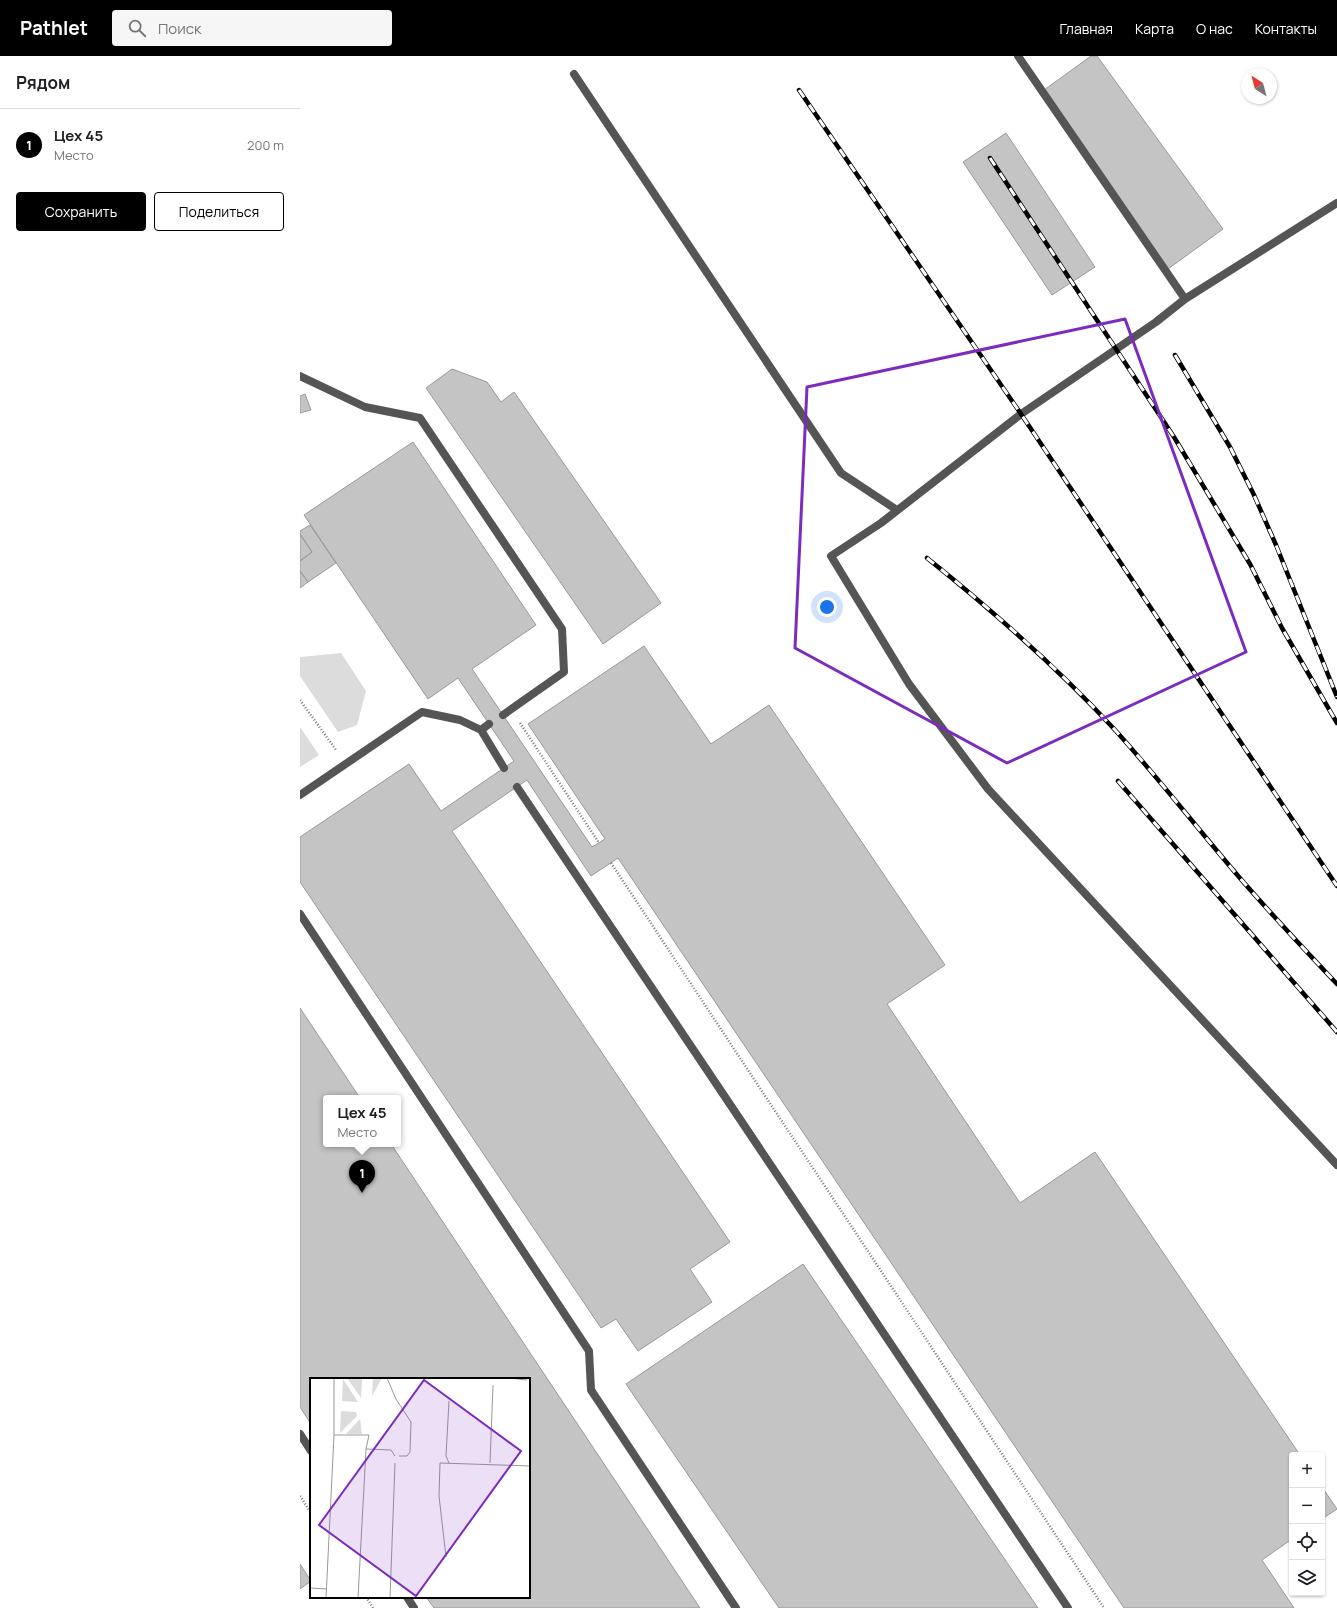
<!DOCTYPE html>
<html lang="ru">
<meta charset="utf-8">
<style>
body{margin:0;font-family:Manrope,sans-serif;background:#f6f6f6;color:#202124}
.controls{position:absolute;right:12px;bottom:12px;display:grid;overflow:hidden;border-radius:4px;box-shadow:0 1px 3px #0004}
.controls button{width:36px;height:36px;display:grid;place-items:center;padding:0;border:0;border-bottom:1px solid #e0e0e0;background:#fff;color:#202124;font:20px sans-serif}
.compass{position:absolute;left:941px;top:12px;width:36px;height:36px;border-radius:50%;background:#fff;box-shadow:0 1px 3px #0004;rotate:324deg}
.you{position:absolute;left:527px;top:551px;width:14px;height:14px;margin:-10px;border:3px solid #fff;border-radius:50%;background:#1a73e8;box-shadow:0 0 0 6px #1a73e833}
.badge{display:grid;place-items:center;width:26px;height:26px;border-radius:50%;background:#000;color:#fff;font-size:13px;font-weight:700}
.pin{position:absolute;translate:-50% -33px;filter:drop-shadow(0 1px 2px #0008)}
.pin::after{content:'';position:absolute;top:21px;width:14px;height:12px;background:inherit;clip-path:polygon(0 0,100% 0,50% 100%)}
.popup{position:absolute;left:23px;top:1039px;width:78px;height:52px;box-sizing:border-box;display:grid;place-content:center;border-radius:4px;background:#fff;filter:drop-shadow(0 1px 3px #0005);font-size:13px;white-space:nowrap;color:#757577}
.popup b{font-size:15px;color:#202124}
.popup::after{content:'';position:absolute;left:50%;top:100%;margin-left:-8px;border:8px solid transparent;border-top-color:#fff}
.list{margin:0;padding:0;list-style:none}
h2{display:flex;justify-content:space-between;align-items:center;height:52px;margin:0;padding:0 16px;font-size:17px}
h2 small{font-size:13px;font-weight:400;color:#757577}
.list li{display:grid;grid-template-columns:26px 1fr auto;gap:12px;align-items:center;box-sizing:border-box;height:72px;padding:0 16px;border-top:1px solid #e0e0e0}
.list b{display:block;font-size:15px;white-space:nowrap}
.list p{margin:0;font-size:13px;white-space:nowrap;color:#757577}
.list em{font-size:13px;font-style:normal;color:#757577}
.actions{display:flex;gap:8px;padding:12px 16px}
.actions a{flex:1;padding:9px 0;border:1px solid #000;border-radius:4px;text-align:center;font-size:14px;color:#000}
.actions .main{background:#000;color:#fff}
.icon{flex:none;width:22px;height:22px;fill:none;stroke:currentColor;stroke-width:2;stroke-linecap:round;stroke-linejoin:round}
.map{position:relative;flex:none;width:1037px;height:1552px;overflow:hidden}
header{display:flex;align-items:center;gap:24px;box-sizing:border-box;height:56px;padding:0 20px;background:#000;color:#fff}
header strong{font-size:19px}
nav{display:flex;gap:22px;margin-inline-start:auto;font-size:14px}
.search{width:280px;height:36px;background:#f6f6f6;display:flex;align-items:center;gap:10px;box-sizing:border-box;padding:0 14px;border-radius:4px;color:#757577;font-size:15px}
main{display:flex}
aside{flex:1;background:#fff}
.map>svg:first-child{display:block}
.green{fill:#dcdcdc}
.building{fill:#c4c4c4;stroke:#999}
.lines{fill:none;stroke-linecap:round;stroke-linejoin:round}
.path{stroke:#777;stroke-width:2.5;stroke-dasharray:1 2;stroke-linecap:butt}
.service{stroke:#555;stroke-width:8}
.rail-casing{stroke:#000;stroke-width:4.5}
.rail{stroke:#fff;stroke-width:3;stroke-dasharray:9;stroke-linecap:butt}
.marked{fill:none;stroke:#7b2cbf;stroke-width:3;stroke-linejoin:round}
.inset-road{fill:none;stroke:#999;stroke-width:1}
.view{fill:#7b2cbf;fill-opacity:0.15;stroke:#7b2cbf;stroke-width:2}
.inset-edge{fill:none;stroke:#000;stroke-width:2}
</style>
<header>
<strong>Pathlet</strong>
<div class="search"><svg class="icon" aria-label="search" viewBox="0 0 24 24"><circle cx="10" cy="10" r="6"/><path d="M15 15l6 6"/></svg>Поиск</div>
<nav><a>Главная</a><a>Карта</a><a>О нас</a><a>Контакты</a></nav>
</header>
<main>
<aside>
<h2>Рядом<small></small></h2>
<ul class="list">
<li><span class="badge">1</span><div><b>Цех 45</b><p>Место</p></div><em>200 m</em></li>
</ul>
<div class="actions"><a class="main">Сохранить</a><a>Поделиться</a></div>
</aside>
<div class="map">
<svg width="1037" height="1552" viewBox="0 0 1037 1552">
<rect width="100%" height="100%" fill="#fff"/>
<path class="green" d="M41,597L66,635L57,669L38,676L0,620V601Z
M0,671L19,699L0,711Z"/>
<path class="building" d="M791,0H797L923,173L868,213L740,37Z
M706,77L795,211L752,239L663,106Z
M152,313L187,326L201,346L214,336L361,547L303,588L126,332Z
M5,338L11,354L0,357V340Z
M113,386L236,569L172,613L292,791L305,783L228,668L344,590L411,688L469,649L645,909L587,948L720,1147L795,1096L1000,1399H992V1483L962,1504L994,1552H824L318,802L291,820L227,724L152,775L430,1186L390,1213L412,1246L338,1295L316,1263L301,1272L0,826V781L109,708L141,755L214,705L158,622L128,643L4,459Z
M10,469L36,507L8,526L0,515V505L12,496L0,478V475Z
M0,478L12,496L0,505Z
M0,515L8,526L0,532Z
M0,952L60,1042H26V1088H91L400,1552H134L126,1541H229V1323H11V1368L0,1351Z
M503,1208L738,1552H479L326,1328Z
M1022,1431L1037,1453L1022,1463Z
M0,1508L11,1525L0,1533Z"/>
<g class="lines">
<path class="path" d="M0,644L36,694
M220,667L299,787
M311,807L804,1552
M0,1440L11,1457
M66,1541L73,1552"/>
<path class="service" d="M718,0L885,243
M274,18L541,417L597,454
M1037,147L885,243L856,266L721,358L581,467L531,500L609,628L688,733L1037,1109
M0,320L65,351L120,362L262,573L264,616L203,659
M189,668L181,674L204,712
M217,731L768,1552
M0,739L122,656L160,664L181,674
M0,858L289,1295L291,1334L436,1552
M0,1378L11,1395
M107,1541L114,1552"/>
<g class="rail-casing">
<path id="rail" d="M499,34L721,358L1037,830
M690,102L874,381L950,508L982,572L1037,667
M875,299L930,391L954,439L976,489L1037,641
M627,502C693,555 758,612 816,675C859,723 898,773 939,821C971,858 1004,893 1037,928
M818,725L1037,976"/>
</g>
<use href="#rail" class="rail"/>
</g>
<path class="marked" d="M825,263L946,596L707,707L495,592L507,331Z"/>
<g transform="translate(10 1322)">
<rect width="220" height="220" fill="#fff"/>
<path d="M37,0H52L51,20ZM63,0H72L62,18ZM33,1L48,24L32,23ZM31,33L46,34L47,38L30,55ZM50,41L52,56H36Z" fill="#dcdcdc"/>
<path class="inset-road" d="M77,0L86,21L101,44L100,74L97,78H89M200,0L216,2L218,0M139,23L136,78L139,85M24,57H59L56,71L81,72L85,78M180,85L183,7M136,179L129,118L130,85L220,88M0,210L17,211M16,220L24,57V0M48,220L56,71M80,220L85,85"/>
<path class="view" d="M114,2L211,73L106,218L9,147Z"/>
<rect width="220" height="220" class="inset-edge"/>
</g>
</svg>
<div class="controls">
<button>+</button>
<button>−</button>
<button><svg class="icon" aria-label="locate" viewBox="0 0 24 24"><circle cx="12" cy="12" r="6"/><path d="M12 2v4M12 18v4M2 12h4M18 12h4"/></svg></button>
<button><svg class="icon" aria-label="layers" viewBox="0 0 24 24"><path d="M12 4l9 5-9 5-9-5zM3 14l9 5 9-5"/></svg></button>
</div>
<svg class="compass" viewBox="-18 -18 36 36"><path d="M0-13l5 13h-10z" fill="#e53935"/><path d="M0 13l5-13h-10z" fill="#757577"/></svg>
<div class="you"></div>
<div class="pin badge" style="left:62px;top:1137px">1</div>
<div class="popup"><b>Цех 45</b>Место</div>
</div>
</main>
